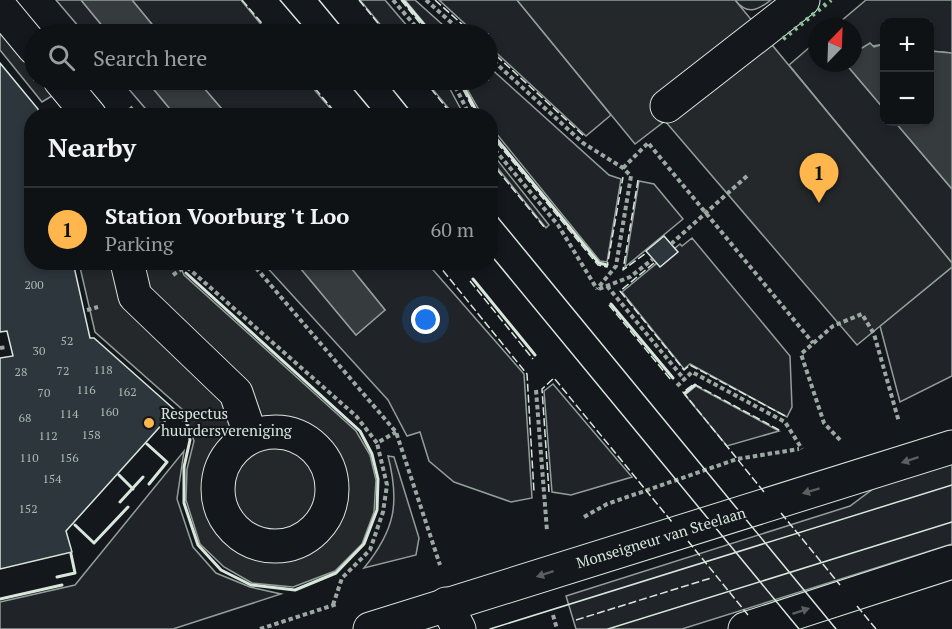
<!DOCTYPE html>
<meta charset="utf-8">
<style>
body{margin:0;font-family:"PT Serif",serif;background:#181b1e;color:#f1f3f6}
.controls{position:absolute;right:18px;top:18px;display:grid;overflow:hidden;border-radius:12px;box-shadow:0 3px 9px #0003}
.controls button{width:54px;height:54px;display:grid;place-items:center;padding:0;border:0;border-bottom:2px solid #2f3234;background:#0f1215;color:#f1f3f6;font:30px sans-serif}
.compass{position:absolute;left:808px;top:18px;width:54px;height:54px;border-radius:50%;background:#0f1215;box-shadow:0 3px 9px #0003;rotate:23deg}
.you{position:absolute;left:426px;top:320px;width:21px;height:21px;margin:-15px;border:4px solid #fff;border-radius:50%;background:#1a73e8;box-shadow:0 0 0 9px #1a73e833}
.badge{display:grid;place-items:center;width:39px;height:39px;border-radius:50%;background:#ffb74d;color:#111;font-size:20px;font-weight:700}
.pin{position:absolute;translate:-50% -50px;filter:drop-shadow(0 2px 3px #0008)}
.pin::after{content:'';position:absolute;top:32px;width:21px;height:18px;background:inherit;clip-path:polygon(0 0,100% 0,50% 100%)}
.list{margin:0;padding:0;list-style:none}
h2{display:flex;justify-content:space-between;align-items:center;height:78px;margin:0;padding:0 24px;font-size:26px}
h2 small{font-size:20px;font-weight:400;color:#9b9ea0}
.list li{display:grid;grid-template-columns:39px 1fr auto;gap:18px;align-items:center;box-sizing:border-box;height:84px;padding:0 24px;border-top:2px solid #2f3234}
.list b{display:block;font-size:22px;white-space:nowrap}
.list p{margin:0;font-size:20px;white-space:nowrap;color:#9b9ea0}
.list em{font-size:20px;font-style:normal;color:#9b9ea0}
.icon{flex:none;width:33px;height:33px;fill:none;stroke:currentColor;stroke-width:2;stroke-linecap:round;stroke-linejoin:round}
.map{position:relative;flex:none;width:952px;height:629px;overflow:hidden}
.search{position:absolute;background:#0f1215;box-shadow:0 3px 9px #0003;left:24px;top:24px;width:474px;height:66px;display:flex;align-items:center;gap:15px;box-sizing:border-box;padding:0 21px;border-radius:33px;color:#9b9ea0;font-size:22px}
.panel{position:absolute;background:#0f1215;box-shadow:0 3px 9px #0003;left:24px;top:108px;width:474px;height:162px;border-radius:24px}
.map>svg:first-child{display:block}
.green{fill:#202428;stroke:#939e99;stroke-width:1.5}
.parking{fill:#24282b;stroke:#939e99;stroke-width:1.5}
.water{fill:#363b3e;stroke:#939e99;stroke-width:1.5}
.building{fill:#2c363c;stroke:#d8e6dc;stroke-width:1.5}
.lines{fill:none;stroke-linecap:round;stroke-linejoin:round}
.minor-casing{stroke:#d8e6dc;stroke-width:35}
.major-casing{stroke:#d8e6dc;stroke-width:35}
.path{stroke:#9da8a2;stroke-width:4;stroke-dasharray:4.5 3;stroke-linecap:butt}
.minor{stroke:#14181c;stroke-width:33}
.major{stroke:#14181c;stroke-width:33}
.tram{stroke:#d8e6dc;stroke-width:1.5}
.hedge{stroke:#8ac095;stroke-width:4.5;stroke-dasharray:3 4.5;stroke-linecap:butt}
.fence{stroke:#d8e6dc;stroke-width:1.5;stroke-dasharray:8 3;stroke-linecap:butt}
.wall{stroke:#d8e6dc;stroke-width:3}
.oneway{fill:#59605f}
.poi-dot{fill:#ffb74d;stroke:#14181c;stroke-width:2}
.labels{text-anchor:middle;stroke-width:4.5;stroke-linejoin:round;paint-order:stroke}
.number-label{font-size:12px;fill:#adbab4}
.poi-label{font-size:15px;fill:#d8e6dc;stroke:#14181c;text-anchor:start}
.street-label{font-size:15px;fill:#d8e6dc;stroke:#14181c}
</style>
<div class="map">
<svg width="952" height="629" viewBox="0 0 952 629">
<rect width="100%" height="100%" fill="#14181c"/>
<path class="green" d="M56,0H81L109,34H85Z
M132,0H241L269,34H160Z
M360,0H385L414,34H388Z
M405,0H415L453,34H433Z
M439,0H517L611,115L586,136L488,45V34H476Z
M735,0H771C757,11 747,15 735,0Z
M866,0H952V53L930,51V22H884V44L862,48L856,43L853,45V27H834Z
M817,41V63H845L884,109V122H895L952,189V263L789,65Z
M488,66L609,175L621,179L607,262L600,261L491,127L490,116L482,115L462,80H488Z
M121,80H146L175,115H151Z
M197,80H306L336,115H227Z
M425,80H445L464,115H454Z
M491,152L549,225L546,228L491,160Z
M639,181L654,184L683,219L625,267Z
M692,238L790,356L792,407L787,417L690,364L684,369L622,292L680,244L682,246Z
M263,263H296L356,335L385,310L347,263H427L524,374L532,498L511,502L454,482L429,461L420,432L407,436L388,400Z
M952,267V376L900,402L880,326Z
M553,384L632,477L571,495L552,492L544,391Z
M696,386L779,431L727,446L685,395Z
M184,451L177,499L193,547L216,573L250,587L281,594L173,629H0V602L75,585Z
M388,456L394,457L419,538L416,555L364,568C395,530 400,503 388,456Z
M952,461V544L682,629H576L566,596L850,506L881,483Z"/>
<path class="parking" d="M517,0H735L952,263V267L857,345L665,121L635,144Z
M0,28L34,70V80H42L55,94L42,102L0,50Z
M79,263H179L184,275L356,431L370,455L376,480L374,512L362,544L335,571L293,587L252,583L224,567L200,544L186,500L187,469L194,441L184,411L95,332Z"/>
<path class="water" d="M81,0H132L160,34H109Z
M855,42L862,48L870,43L874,47L884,44V109L845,63H853Z
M930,51L952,53V189L895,122H930Z
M146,80H197L227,115H175Z
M296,263H347L385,310L356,335Z"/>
<path class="building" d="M0,63L38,109L39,116H32V262H73L90,338H94L175,410L66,531L72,552L0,569V358L13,356L7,331L0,332Z
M664,236L678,252L660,267L646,251Z"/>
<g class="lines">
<g class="minor-casing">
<path id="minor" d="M0,7L34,48
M60,80L90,116
M667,106L803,0
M127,262L135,296L236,393L251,437
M218 489a57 57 0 1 1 114 0a57 57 0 1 1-114 0Z
M446,604L459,629"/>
</g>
<g class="major-casing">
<path id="major" d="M370,629L952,447
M745,629L952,562"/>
</g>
<path class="path" d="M393,0L422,34
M426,0L464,34
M488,56L583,143L623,168L631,176L616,266L597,289
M452,80L470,116
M130,107L138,116
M490,144L558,225L597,289
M649,144L813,343
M623,168L648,143
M671,244L747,176
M251,262L396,432L440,565
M187,267L356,416L377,443L396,432
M173,275L192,262
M607,286L684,379
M599,289L630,277L653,259
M87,310L98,307
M0,348L7,347
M677,386L692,372L785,422L802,449
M536,390L547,531
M840,440L824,423L801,354L833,326L862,314L874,334L899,422
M584,517L607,504L737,459L799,449
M333,605L342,578L370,550L383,512L387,485L377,443
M553,615L557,629
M260,629L337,604"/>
<use href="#minor" class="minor"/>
<use href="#major" class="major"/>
<path class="tram" d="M280,0L309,34
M319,0L347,34
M346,80L376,116
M385,80L414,116
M490,208L836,629
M490,254L799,629
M490,629L952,485
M608,629L952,522"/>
<path class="hedge" d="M783,39L831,0"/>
<path class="fence" d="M242,0L271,34
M359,0L387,34
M401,0L429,34
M435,0L473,34
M488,48L585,137
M308,80L338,116
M424,80L453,116
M458,80L477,116
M490,134L598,265L607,267L623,177
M490,161L545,228
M638,180L623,270L646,253
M436,262L527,374L534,492
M654,263L620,291L684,370L690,365L787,417
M470,281L533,359
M609,305L671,380
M549,492L542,389L554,378L672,522
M764,492L683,392L694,384L781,431
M781,513L840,585
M688,541L748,615
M857,606L876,629
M576,620L711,578"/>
<path class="wall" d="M403,0L432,34
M460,80L479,116
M490,131L599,263L607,265
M473,279L535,355
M611,304L673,378
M685,393L695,385
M176,413L187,424L190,440L184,467V503L198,545L221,570L251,585L295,590L336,573L364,544L377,510L378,479L372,454L360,431L186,273
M147,444L167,462L149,484
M119,475L133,489
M120,502L143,477
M75,525L94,543L128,507
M57,577L75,573L71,554
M0,599L62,585"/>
</g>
<defs><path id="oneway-solid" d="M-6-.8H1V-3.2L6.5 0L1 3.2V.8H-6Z" transform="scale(1.5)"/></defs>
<g class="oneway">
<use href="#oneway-solid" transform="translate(910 460) rotate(162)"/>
<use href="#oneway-solid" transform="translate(811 491) rotate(163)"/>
<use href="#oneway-solid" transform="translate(545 574) rotate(162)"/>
<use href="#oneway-solid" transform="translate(801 611) rotate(-18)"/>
</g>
<circle class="poi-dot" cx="149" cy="423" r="6"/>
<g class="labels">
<g class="number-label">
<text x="34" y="289">200</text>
<text x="67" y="345">52</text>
<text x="39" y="355">30</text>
<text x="103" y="374">118</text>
<text x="63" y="375">72</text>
<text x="21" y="376">28</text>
<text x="86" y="394">116</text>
<text x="127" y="396">162</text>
<text x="44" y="397">70</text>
<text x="109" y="416">160</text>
<text x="69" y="418">114</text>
<text x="25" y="422">68</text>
<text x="91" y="439">158</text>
<text x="48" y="440">112</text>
<text x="29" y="462">110</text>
<text x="69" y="462">156</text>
<text x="52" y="483">154</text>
<text x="28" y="513">152</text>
</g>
<g class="poi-label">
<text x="161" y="419">Respectus<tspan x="161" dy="17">huurdersvereniging</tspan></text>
</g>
<g class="street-label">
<text transform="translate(661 538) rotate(-17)" y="5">Monseigneur van Steelaan</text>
</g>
</g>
</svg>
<div class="controls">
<button>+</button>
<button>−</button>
</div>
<svg class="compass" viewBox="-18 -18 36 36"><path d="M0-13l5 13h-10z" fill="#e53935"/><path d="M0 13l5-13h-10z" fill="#9b9ea0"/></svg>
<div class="you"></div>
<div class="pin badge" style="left:819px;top:203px">1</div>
<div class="search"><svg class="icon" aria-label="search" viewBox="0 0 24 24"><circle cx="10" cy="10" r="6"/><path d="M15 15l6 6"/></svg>Search here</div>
<section class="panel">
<h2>Nearby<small></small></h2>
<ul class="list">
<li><span class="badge">1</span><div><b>Station Voorburg 't Loo</b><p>Parking</p></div><em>60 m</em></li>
</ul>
</section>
</div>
